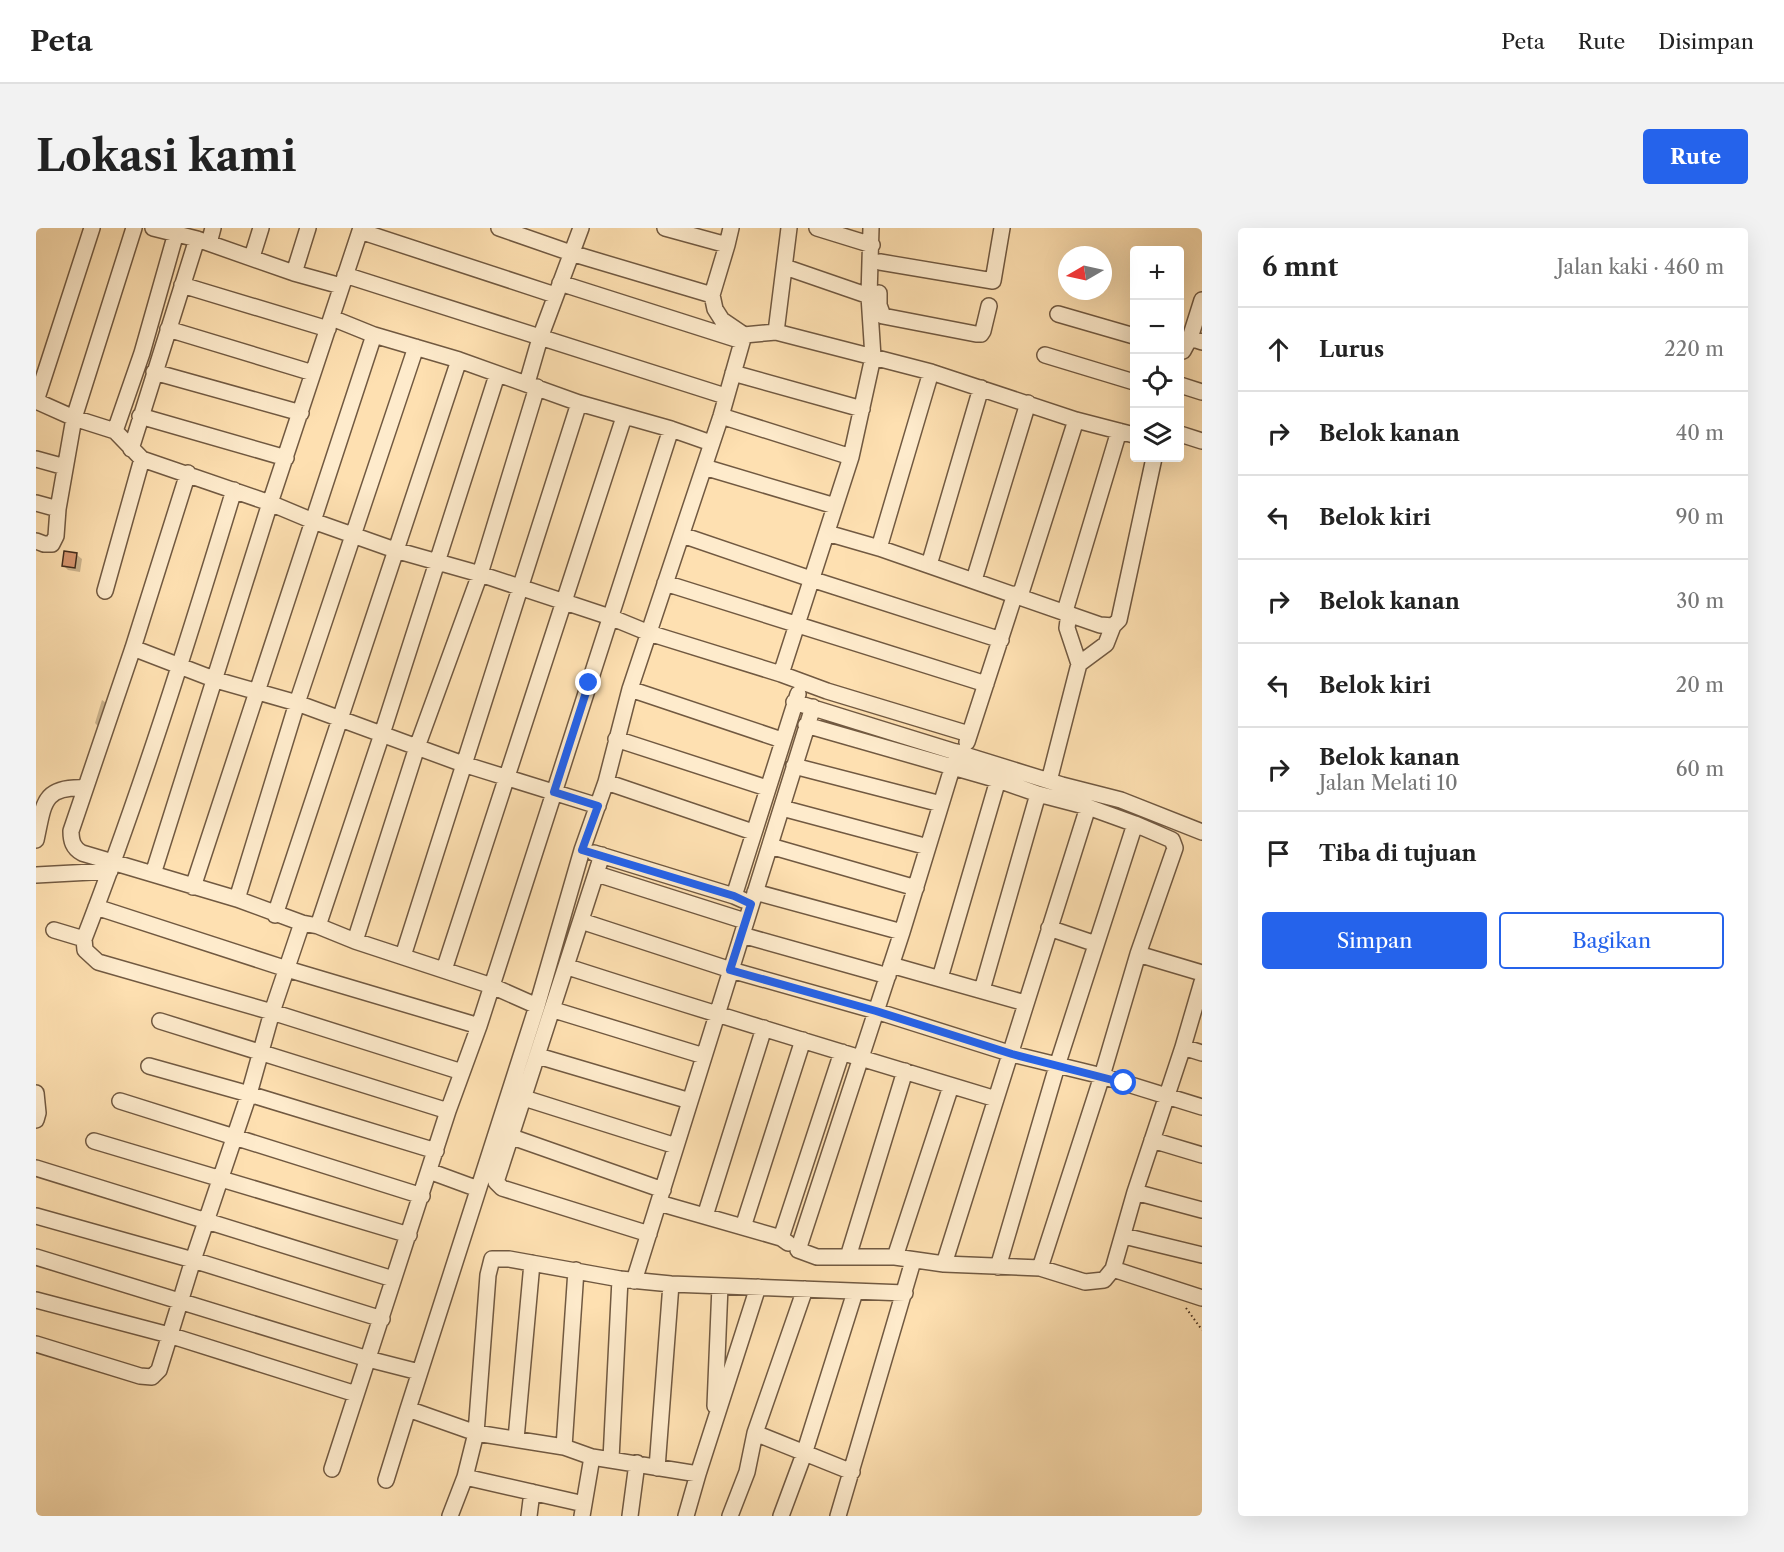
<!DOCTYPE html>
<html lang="id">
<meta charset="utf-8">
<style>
body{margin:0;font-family:"Libre Caslon Text",serif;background:#f2f2f2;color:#222}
.controls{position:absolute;right:18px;top:18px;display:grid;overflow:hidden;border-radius:6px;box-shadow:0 6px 24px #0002}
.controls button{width:54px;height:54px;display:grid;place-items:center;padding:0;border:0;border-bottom:2px solid #e0e0e0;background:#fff;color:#222;font:30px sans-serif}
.compass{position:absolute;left:1022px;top:18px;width:54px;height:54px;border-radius:50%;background:#fff;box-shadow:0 6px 24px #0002;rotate:261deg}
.stop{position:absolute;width:18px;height:18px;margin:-14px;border:4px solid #2563eb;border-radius:50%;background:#fff}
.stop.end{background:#2563eb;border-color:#fff;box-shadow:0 2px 6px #0008}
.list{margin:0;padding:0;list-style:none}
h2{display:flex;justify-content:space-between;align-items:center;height:78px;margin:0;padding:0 24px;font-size:26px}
h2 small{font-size:20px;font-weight:400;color:#767676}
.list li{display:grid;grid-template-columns:39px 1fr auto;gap:18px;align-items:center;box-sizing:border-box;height:84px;padding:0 24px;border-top:2px solid #e0e0e0}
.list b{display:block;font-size:22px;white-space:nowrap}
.list p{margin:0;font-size:20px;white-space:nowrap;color:#767676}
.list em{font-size:20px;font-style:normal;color:#767676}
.actions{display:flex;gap:12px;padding:18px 24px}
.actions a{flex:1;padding:14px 0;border:2px solid #2563eb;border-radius:6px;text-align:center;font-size:21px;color:#2563eb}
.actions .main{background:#2563eb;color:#fff}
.icon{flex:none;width:33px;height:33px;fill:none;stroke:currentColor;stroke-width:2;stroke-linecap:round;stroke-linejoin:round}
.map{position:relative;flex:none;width:1166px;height:1288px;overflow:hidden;border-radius:6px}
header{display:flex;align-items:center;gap:36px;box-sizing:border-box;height:84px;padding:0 30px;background:#fff;border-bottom:2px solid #e0e0e0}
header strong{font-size:28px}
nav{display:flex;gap:33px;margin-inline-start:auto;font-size:21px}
.intro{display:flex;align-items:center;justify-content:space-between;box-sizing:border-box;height:144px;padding:0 36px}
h1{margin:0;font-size:42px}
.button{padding:15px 27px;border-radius:6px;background:#2563eb;color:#fff;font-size:21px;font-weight:700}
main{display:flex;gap:36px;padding:0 36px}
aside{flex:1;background:#fff;border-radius:6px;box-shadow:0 6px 24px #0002}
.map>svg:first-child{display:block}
.shadow{fill:#0003}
.building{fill:#d79670;stroke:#422c1c;stroke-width:1.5}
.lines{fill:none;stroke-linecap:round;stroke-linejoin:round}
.minor-casing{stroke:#715941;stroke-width:18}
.path{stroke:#422c1c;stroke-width:2;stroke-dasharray:1.5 3;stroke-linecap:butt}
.minor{stroke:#feebcc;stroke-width:15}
.route{stroke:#2563eb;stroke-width:8}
</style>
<header>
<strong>Peta</strong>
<nav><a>Peta</a><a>Rute</a><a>Disimpan</a></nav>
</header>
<div class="intro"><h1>Lokasi kami</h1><a class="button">Rute</a></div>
<main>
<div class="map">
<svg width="1166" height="1288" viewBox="0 0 1166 1288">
<rect width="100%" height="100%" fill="#fee0b1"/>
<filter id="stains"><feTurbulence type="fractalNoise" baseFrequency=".00333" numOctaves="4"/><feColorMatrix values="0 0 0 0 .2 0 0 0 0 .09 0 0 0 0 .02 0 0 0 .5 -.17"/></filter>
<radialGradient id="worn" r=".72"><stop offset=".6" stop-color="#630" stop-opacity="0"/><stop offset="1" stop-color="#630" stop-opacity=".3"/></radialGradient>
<path class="shadow" d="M29,325L41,327L46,331L44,344L32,342L27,337Z
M66,472L73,477L64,500L59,495Z"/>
<path class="building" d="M28,323L41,325L39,340L26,338Z"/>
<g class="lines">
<g class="minor-casing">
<path id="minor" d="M56,0L0,173L38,190L79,203L106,231L234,275L277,293L359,322L444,346L574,389L613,405L745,446L791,463L933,506
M117,0L161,11L258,45L305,58
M463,0L535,25L676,67
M629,0L691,17
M781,0L836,17
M324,3L519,67
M173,15L177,0
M216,29L225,0
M844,34L957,53L966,0
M749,39L833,68
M258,45L272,0
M309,47L689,168
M524,55L706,113
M146,57L292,101
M843,65V77L847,88L940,106H945L947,103L953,78
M1022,86L1098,108
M296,90L338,107L423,132L543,175L635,201L675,215
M132,101L277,145
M740,104L753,0
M708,107L740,104L837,129L895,144L1040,192L1098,207
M1154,110L1166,72
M1147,123L1154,110L1166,114
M1009,127L1098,154
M118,144L265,185
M697,145L826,181
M491,155L504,110L545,0
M1144,157L1166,164
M104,188L250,230
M685,188L815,229
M79,203L106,125L140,5
M1144,206L1166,213
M95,221L161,11
M0,231L29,239
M668,239L799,278
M152,245L97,420L35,603C35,613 37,620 46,625L201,671L266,695L282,698L319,713L456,758L501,778
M198,262C152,413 105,564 48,711L49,722L62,734L236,784L426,844
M0,275L22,281
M791,305L843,320L1064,397L1077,398L1083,392L1118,230
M646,307L775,351L965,412
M0,313L8,316H16L20,308L22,281L38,190L98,0
M843,320L895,144
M893,337L945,160
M938,352L992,175
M629,355L950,456
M69,363L106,231
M984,368L1040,192
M1029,383L1083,203
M97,420L180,452L261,475L427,536L562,578
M1043,436L1070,416L1077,398
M745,446L815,229L837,129L833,68L835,0
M594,461L746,512
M758,474L1026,557L1085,572L1166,604
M770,497L962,552L1002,566L1052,579L1099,596L1136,612L1139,620L1102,726L1066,848L1004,1040
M580,511L731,560
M931,514L979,366
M921,524L866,704L762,1022L781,1029H859L908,1036L1004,1040L1049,1054L1068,1052L1077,1041L1099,964L1147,819L1166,754
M758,538L905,576
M1013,553L1043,436L1031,400L1033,385
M570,554L717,604
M746,580L892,619
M0,612C8,576 6,558 49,560
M734,618L880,660
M558,625L698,668L707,672
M566,627L460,954L466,960L613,1006
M117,646L234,275L325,0
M561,646L709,693
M0,647L74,643
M157,659L338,107
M719,664L866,704
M698,668L762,466
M201,671L261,475L380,119
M60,679L251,741L443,798
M239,687L423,132
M545,693L695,742L840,783L976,826L1066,848L1166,879
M282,698L346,506L461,147
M1013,700L1060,716
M18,702L48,711
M706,707L852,748
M319,713L381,519L444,346L501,159
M1102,726L1166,745
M367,728L543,175
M855,737L989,775
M532,739C674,785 817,828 960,871
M408,742L588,189
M904,750L962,552
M946,762L1002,566
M518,782L668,828
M124,793L412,883
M1147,819L1166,825
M502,828L654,873
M113,838L213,866L400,923
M0,865L2,885L0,892
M488,870L640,918
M84,873L386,968
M476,909L627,962
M1116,912L1166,927
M58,913L373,1007
M0,940L357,1051
M393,943L442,961
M1099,964L1166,982
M623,975L745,1010L752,1015
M0,988L157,1032L346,1091
M669,988L728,800
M707,999L767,812
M1088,1008L1166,1027
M745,1010L806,824
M0,1029L332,1131L383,1144
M812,1029L869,843
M859,1029L915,858
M908,1036L1052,579
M962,1039L1021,838L1099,596
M1077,1041L1166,1070
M598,1053L777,479
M0,1072L133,1107L320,1166
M0,1116L104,1148L116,1149L123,1142L157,1032L213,866L236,784L266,695
M679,1178L684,1058
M719,1205L769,1061
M480,1211L496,1035
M528,1219L540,1042
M575,1231L584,1051
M621,1240L635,1056
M296,1241L412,883L443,798L635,201
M662,1246L556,1229L528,1219L440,1205L372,1181L501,778L546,622L570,554L594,461L685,188L708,107L686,92L679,81L676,67L691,17L695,0
M429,1249L548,1276
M350,1252L372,1181
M414,1288L429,1249L440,1205L452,1047L456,1031H473L584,1051L635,1056L869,1065
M493,1288L496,1264
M546,1288L556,1229
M594,1288L601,1235
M650,1288L662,1246L722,1059
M694,1288L711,1244L719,1205L816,1244
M745,1288L768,1226L819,1064
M802,1288L877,1033"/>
</g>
<path class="path" d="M1150,1080L1166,1102"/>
<use href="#minor" class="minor"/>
</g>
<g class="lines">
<path class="route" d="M553,455L518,564L562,578L546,622L698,668L715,676L694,742L840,783L976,826L1088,855"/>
</g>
<rect width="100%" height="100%" filter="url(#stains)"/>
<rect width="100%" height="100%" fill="url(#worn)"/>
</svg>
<div class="controls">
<button>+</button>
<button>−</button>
<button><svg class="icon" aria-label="locate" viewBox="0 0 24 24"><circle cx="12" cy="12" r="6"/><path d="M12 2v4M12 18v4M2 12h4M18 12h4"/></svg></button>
<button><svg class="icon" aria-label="layers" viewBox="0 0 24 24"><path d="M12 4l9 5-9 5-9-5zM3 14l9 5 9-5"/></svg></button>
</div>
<svg class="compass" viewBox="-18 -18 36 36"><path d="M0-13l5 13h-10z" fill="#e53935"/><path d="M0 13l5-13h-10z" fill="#767676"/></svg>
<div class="stop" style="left:1088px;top:855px"></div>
<div class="stop end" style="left:553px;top:455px"></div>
</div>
<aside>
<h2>6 mnt<small>Jalan kaki · 460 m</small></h2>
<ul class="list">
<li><svg class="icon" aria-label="ahead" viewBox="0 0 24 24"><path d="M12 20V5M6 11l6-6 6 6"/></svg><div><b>Lurus</b></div><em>220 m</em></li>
<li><svg class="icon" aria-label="right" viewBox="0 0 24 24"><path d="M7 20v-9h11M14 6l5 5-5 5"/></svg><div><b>Belok kanan</b></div><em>40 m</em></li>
<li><svg class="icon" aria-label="left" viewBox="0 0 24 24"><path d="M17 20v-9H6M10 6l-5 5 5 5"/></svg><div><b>Belok kiri</b></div><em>90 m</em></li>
<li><svg class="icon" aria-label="right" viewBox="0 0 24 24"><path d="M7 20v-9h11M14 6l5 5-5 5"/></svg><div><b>Belok kanan</b></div><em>30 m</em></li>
<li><svg class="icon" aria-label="left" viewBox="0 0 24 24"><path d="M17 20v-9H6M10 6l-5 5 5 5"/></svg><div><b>Belok kiri</b></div><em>20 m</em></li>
<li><svg class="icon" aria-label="right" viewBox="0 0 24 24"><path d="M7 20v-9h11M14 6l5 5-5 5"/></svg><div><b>Belok kanan</b><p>Jalan Melati 10</p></div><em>60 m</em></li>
<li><svg class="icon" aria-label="arrive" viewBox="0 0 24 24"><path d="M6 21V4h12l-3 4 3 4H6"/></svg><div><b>Tiba di tujuan</b></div></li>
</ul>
<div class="actions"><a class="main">Simpan</a><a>Bagikan</a></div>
</aside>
</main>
